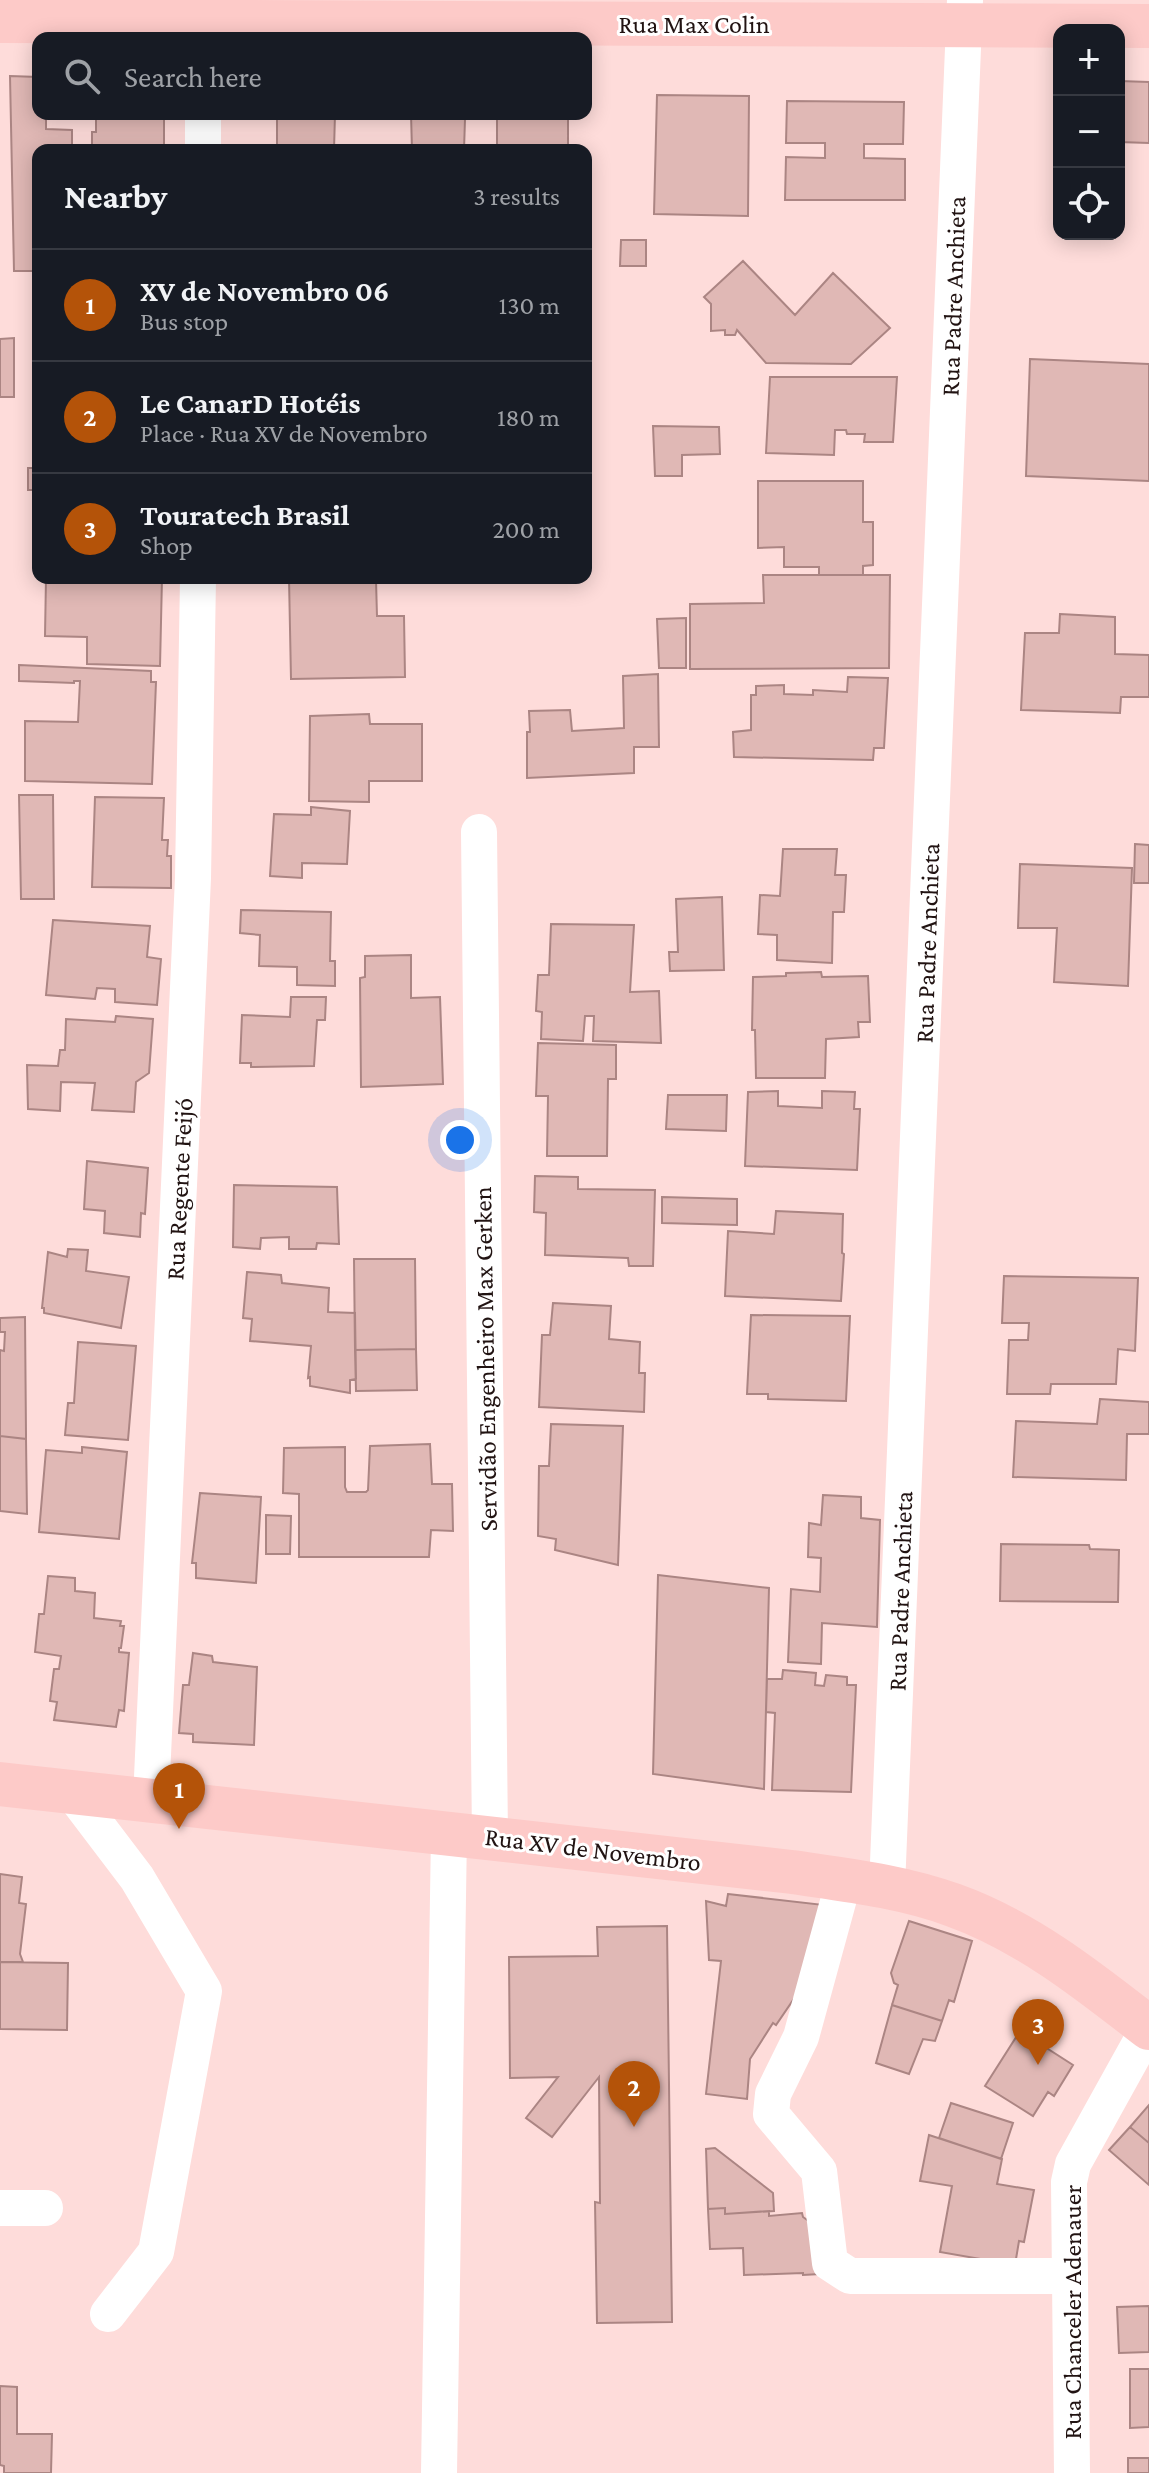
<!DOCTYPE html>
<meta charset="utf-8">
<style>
body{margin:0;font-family:"Crimson Pro",serif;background:#242831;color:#f1f3f6}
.controls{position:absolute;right:24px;top:24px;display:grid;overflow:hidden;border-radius:16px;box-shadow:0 4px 20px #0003}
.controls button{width:72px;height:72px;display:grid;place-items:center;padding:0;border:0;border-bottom:2px solid #363941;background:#171b24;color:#f1f3f6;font:40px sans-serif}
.you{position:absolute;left:460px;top:1140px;width:28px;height:28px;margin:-20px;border:6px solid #fff;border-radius:50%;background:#1a73e8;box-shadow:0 0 0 12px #1a73e833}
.badge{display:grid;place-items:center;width:52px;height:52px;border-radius:50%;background:#b45309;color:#fff;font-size:26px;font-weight:700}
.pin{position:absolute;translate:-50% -66px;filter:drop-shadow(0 2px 4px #0008)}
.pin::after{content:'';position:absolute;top:42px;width:28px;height:24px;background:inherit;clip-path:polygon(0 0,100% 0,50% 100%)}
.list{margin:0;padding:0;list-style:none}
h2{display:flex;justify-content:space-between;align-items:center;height:104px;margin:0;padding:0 32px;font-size:34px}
h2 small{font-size:26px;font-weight:400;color:#9ea1a6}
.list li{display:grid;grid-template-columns:52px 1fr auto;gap:24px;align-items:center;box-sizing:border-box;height:112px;padding:0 32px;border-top:2px solid #363941}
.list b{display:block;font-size:30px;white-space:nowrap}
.list p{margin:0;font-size:26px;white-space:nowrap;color:#9ea1a6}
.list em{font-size:26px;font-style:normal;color:#9ea1a6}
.icon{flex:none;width:44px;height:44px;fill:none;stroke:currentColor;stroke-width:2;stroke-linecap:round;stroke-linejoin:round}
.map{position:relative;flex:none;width:1149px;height:2473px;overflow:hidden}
.search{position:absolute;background:#171b24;box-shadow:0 4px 20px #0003;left:32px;top:32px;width:560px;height:88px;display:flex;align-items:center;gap:20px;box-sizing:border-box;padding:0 28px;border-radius:16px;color:#9ea1a6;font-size:30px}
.panel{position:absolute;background:#171b24;box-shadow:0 4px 20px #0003;left:32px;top:144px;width:560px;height:440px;border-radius:16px}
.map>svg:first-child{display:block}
.building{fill:#e0b8b5;stroke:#ab8583;stroke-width:2}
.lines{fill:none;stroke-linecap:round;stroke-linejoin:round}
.minor{stroke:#fff;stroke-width:36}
.major{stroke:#fdcac8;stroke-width:44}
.labels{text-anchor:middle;stroke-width:6;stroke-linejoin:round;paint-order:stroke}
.street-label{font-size:26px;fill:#211312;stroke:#fff}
</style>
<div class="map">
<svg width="1149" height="2473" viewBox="0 0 1149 2473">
<rect width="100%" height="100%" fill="#fedcda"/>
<path class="building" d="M10,76L38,77V114H46V129L72,130V150H38V271H14Z
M1119,81L1149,82V143L1119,142Z
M657,95L749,96L748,216L654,214Z
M787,101L904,102L903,144H864V158L905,159V200H785L786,157L825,158V143H786Z
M96,114H164V150H92V132H96Z
M277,114H335L334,150H277Z
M411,114H477V119H465L464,150H412Z
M497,114H565L568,117V150H497Z
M621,240H646V266H620Z
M743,261L795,315L833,273L890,328L851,364L766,363L737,330L735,335H725V330L711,331V304L704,297Z
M14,338V397H0V339Z
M1030,359L1149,364V481L1026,476Z
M770,377H897L893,442H864L865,434H847L846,430H835L834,455L766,453Z
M653,426L719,427L720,454L682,455V476H655Z
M28,468H38V490H28Z
M758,481H863V522H873V565L863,566V575H819V567H784V547L758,548Z
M763,575H890L889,668L690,669V604L764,603Z
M46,578H162L160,666L87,664V637L45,636Z
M289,578H340V582L376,580L377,616H404L405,677L291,679Z
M1060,614L1115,617V654L1149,655V697H1121L1120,713L1021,710L1025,633H1059Z
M686,618V668H659L657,619Z
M19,665L151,671V682H156L152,784L25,781V721L78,722L80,681H74V683L19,681Z
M658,674L659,747H634V773L527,778V732H530L529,711L570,710L572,731L624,728L623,676Z
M848,677L888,678L884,748H874L873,760L734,757L733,732L751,730V695H756V686L784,685V694L813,695V690L847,692Z
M369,714L370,724H422V781H369V802L309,801L310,716Z
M19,795H53L54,899H21Z
M95,797L164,798L162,840H168L167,856H171V888L92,887Z
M311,807L350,811L347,864L302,863V878L270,876L274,814L311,815Z
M1135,844L1149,845V883H1134Z
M783,849H837L835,875H846L844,912H833L832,963L777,960V935L758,934L760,895L780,896Z
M1020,864L1132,868L1128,986L1054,982L1057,928H1018Z
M722,897L724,970L670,971L669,952H678L676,899Z
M241,910L331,912L330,961H335V986L297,985V967L259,966L260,935L240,933Z
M53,920L150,926L147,957L161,959L157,1005L115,1002V989L97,988L95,999L46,995Z
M551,924L634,925L630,992L659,991L661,1043L593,1041L594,1016H585L583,1041L541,1039L542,1012L536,1011L538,975H549Z
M411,955V998L440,997L443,1084L361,1087L360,978L365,977V956Z
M821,972L822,977L868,976L870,1022H858L859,1037L826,1039L825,1078H756L755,1030H752L753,977L786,976V973Z
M291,997H326L325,1020H317L314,1066L251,1067V1063H240L242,1015L290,1017Z
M116,1016L153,1019L149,1073L136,1082L134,1112L92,1110L95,1083L61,1082L60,1111L28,1109L27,1065L58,1066L60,1050H65L66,1019L115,1022Z
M538,1043L616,1045V1079H608L607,1156H547L548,1096H536Z
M778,1091V1106L822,1108V1091L855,1092L854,1109H860L857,1170L745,1166L748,1092Z
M668,1095H727L726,1131L666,1129Z
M87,1161L148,1168L145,1214L141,1213L140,1237L104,1233L105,1211L84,1209Z
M535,1176L578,1177V1189L655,1190L653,1266H629L628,1258L545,1255L546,1213L534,1212Z
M234,1185L337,1187L339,1244L317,1243L316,1249H289V1237L261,1238L260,1249L233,1247Z
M662,1197L737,1199V1225L662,1223Z
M776,1211L843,1214L842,1253L844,1254L841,1301L725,1296L728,1231L774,1234Z
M68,1249L88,1250L86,1271L129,1277L121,1328L44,1313V1308H42L48,1252L67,1257Z
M354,1259H415L416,1349L355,1350Z
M247,1272L281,1275L282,1283L329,1288L328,1312L355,1313L356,1379L350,1380V1393L310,1386V1377L308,1378L311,1346L250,1341L252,1319L243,1318Z
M1004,1276L1138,1278L1135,1351L1118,1349L1116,1384H1051L1050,1394H1007L1009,1340H1028L1029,1323H1002Z
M553,1303L611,1306L609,1339L640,1342L639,1373H645L644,1412L539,1407L542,1335H550Z
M751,1315L850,1316L846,1401L768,1399V1394H747Z
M25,1317L26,1435V1439L0,1436V1350L4,1351L5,1332H0V1318Z
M78,1342L136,1346L128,1440L65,1435L68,1403H74Z
M416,1349L417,1390L356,1391L355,1350Z
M1100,1399L1149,1402V1434H1127L1126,1480L1013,1477L1016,1421L1097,1424Z
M551,1424L623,1426L618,1565L555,1550L556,1539L538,1536L539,1466H549Z
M0,1436L26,1439L27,1514L0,1511Z
M430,1444L432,1484H452L453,1531L431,1530L429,1557H299V1494L283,1493L284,1448L345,1447V1487L347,1492H366L368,1490L370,1446Z
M82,1447L127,1452L119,1539L39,1532L46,1450L82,1453Z
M200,1493L261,1497L256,1583L196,1578V1563H192Z
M823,1495L861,1497V1518L880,1520L877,1627L822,1623L821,1664L788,1662L791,1589L820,1592L821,1558L808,1557L809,1523L821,1525Z
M266,1515L291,1516L290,1554H266Z
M1001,1544L1089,1545L1090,1549L1119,1550L1118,1602L1000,1601Z
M658,1575L769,1588L764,1789L653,1774Z
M48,1576L75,1578V1591L95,1593L94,1618L121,1621L120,1626H124L121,1648H119V1652L129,1653L124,1711L119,1710L116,1727L54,1720L57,1702L50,1701L54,1669H59L61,1656L35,1652L39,1614H44Z
M193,1653L212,1656L213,1662L257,1667L254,1745L193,1742V1734L179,1733L183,1685H189Z
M783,1670L816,1673L815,1685L824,1686L826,1675L847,1677V1685H856L851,1792L772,1790L775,1713L766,1712L767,1679H782Z
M0,1874L22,1877L19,1903L26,1904L20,1954L23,1962H0Z
M728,1894L824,1905L808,1978L776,2025L773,2023L750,2059L747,2099L706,2094L721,1961L709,1960L706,1901L726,1906Z
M909,1921L972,1941L954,2002L949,2000L942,2021L892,2005L898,1985L894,1983L891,1973Z
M667,1926L672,2322L597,2323L595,2202L600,2203L599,2077L552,2137L526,2118L558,2077L510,2078L509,1957L598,1956L597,1927Z
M0,1962L68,1963L67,2030L0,2029Z
M892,2005L942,2021L935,2041L923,2039L909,2074L876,2063Z
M1020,2031L1073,2065L1054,2096L1048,2092L1033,2116L985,2086Z
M951,2103L1013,2123L1001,2159L939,2138Z
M1149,2105V2143L1130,2127Z
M1130,2127L1149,2143V2185L1109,2150Z
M929,2135L1002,2159L997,2184L1034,2190L1024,2242L1019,2241L1015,2265L940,2252L952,2186L920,2181Z
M715,2148L773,2193L774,2211L725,2214V2208L708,2209L706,2149Z
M725,2208V2214L769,2211V2216L802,2213L803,2217L814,2225L820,2274L803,2275V2273L744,2275L743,2248L710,2249L708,2209Z
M1149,2306V2352L1119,2353L1117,2307Z
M1130,2369H1149V2427L1130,2428Z
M0,2386L17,2387V2434H52L51,2473H4V2466L0,2465Z
M1128,2458H1149V2473H1128Z"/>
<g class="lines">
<path class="minor" d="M203,150V114
M479,832L490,1838
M71,1791L137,1878L204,1991L156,2252L108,2314
M151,1799L193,878L198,578
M844,1880L801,2037L773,2094L771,2114L819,2171L830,2263L850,2276H1070
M887,1887L965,0
M0,2208H45
M439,2473L449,1833
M1072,2473L1069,2182L1073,2164L1149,2027"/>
<path class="major" d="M0,21L1149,26
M0,1784L792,1872C846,1880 901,1886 953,1905C1026,1931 1089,1981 1149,2028"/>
</g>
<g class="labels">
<g class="street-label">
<text x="694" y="33">Rua Max Colin</text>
<text transform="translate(953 296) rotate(-88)" y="9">Rua Padre Anchieta</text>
<text transform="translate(927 943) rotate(-88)" y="9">Rua Padre Anchieta</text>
<text transform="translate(179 1189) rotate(-87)" y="9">Rua Regente Feijó</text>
<text transform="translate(485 1359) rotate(-91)" y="9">Servidão Engenheiro Max Gerken</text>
<text transform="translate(900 1591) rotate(-88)" y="9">Rua Padre Anchieta</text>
<text transform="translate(593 1849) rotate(7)" y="9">Rua XV de Novembro</text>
<text transform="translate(1072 2312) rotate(-90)" y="9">Rua Chanceler Adenauer</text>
</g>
</g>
</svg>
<div class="controls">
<button>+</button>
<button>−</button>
<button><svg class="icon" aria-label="locate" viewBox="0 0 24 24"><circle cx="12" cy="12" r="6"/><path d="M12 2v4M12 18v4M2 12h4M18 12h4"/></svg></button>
</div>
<div class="you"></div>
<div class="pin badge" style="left:179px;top:1829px">1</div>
<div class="pin badge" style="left:634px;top:2127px">2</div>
<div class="pin badge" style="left:1038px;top:2065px">3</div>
<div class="search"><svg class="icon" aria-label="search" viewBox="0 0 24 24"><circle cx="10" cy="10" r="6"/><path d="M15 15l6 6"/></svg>Search here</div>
<section class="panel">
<h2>Nearby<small>3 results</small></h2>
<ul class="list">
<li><span class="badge">1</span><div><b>XV de Novembro 06</b><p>Bus stop</p></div><em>130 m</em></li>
<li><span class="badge">2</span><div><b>Le CanarD Hotéis</b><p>Place · Rua XV de Novembro</p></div><em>180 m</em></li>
<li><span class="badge">3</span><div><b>Touratech Brasil</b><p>Shop</p></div><em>200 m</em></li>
</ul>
</section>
</div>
